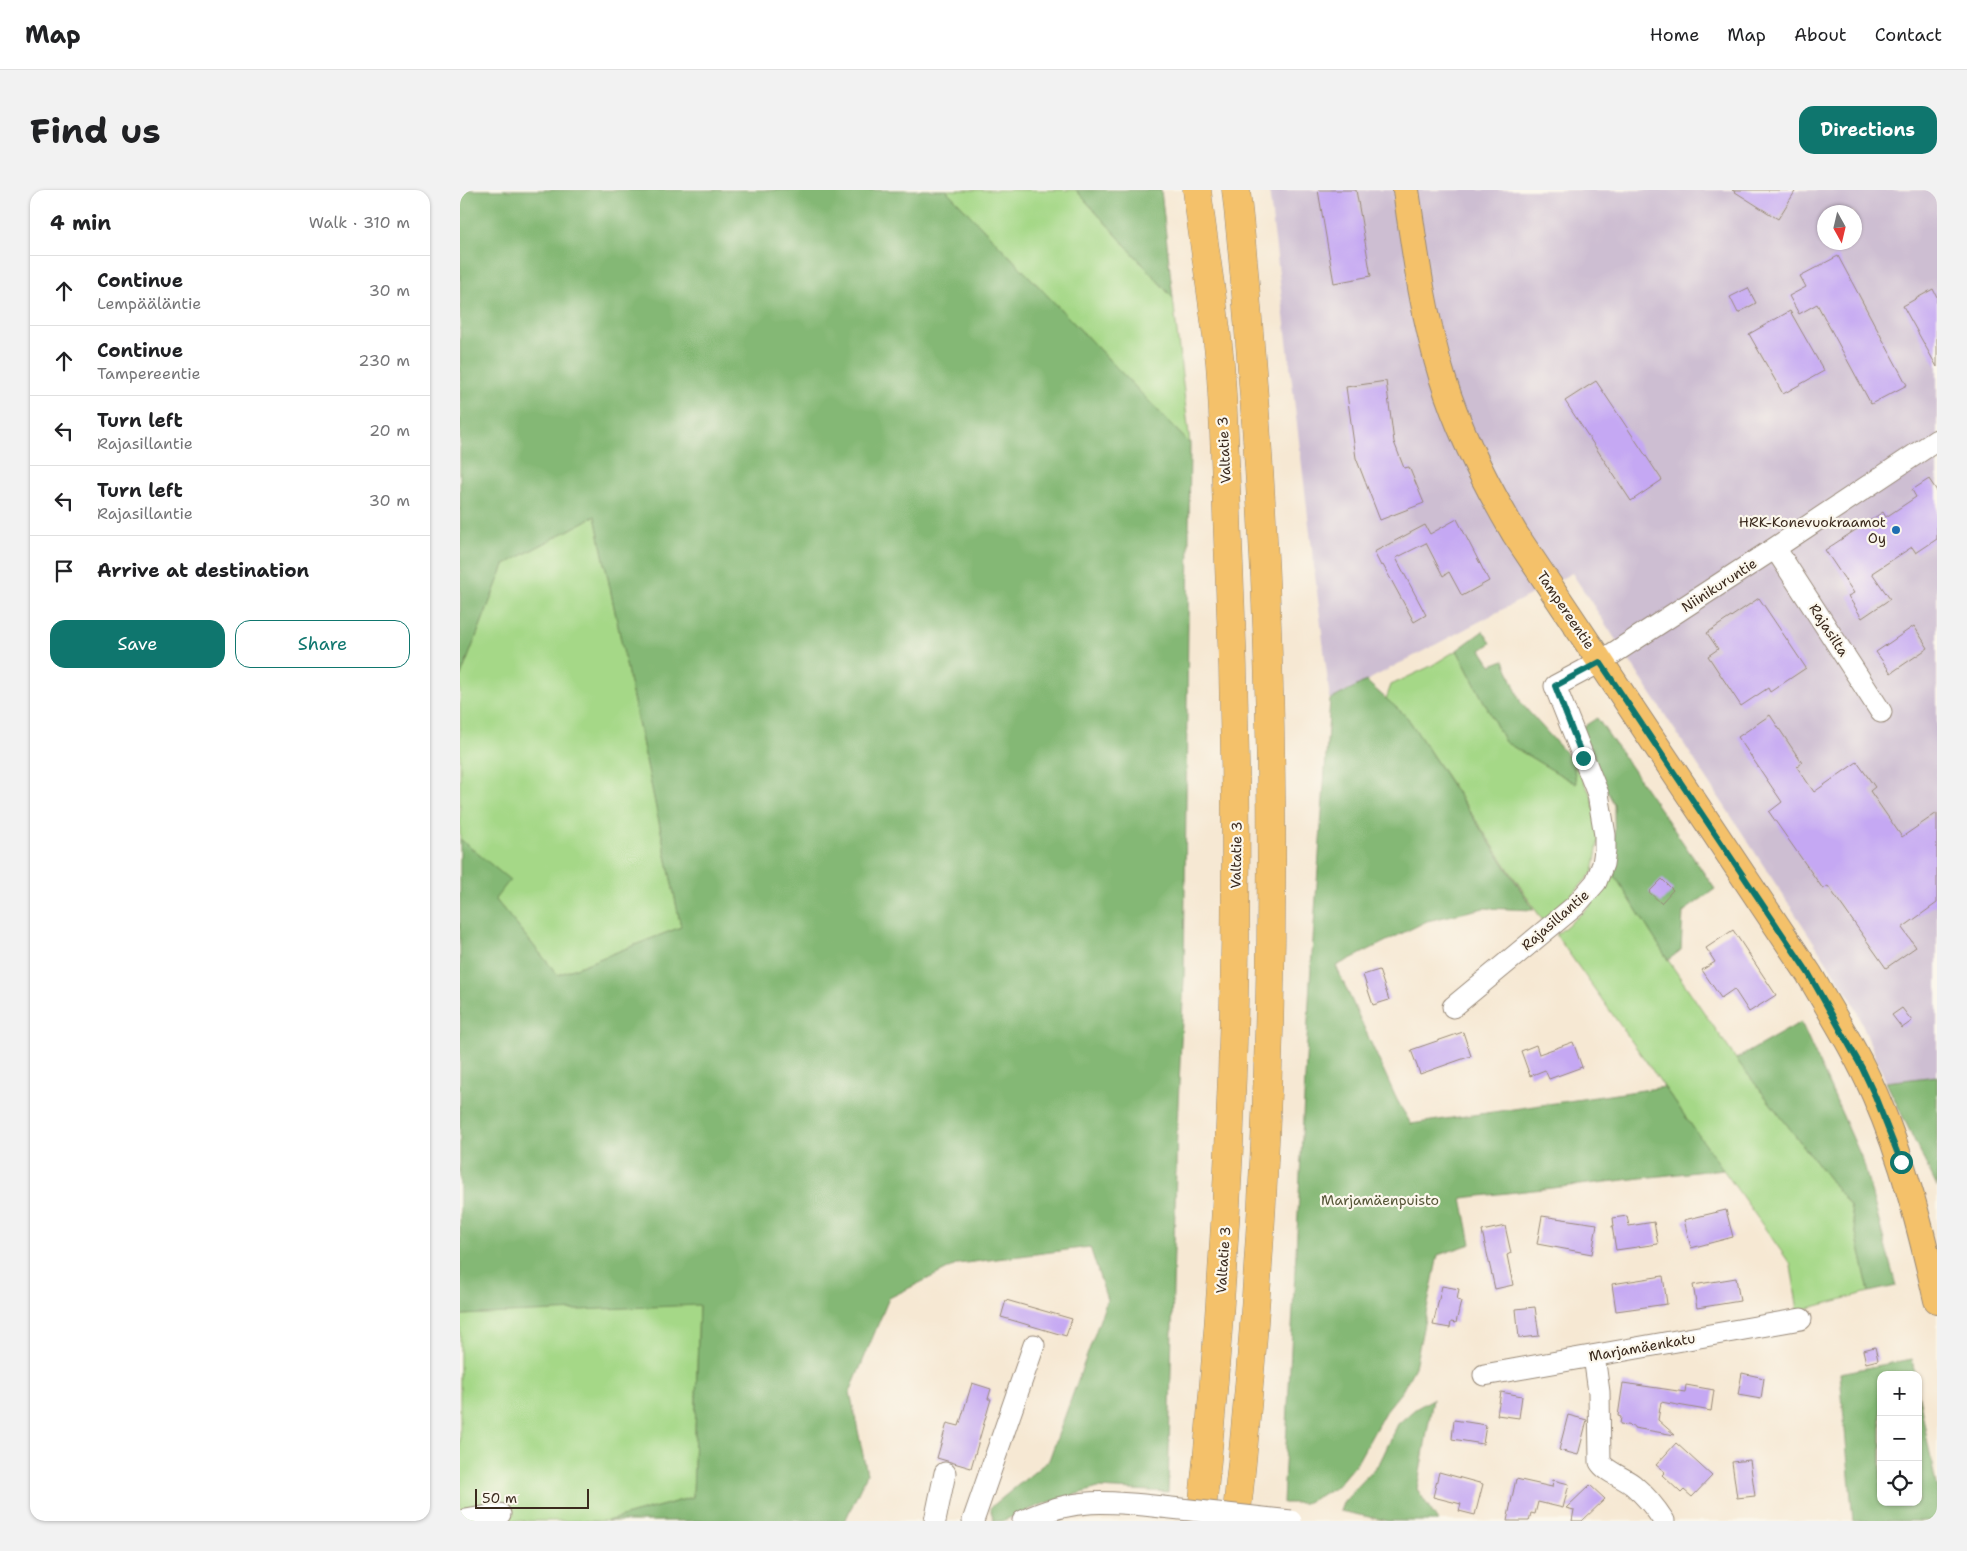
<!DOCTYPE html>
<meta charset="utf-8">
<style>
body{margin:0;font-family:"Shantell Sans",sans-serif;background:#f2f2f2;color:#202124}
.controls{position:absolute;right:15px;bottom:15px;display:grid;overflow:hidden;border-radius:10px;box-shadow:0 1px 4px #0004}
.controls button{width:45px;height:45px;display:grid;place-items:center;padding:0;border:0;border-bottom:1px solid #e0e0e0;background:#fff;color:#202124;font:25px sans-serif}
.compass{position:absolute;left:1357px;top:15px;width:45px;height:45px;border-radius:50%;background:#fff;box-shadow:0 1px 4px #0004;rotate:172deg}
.scale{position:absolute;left:15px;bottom:12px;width:114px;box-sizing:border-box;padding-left:5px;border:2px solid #3b2a1e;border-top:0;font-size:14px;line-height:18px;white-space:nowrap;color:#3b2a1e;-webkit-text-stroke:4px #fbf7ec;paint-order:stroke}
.stop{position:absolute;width:15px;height:15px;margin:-11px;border:4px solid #0f766e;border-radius:50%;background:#fff}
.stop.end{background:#0f766e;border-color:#fff;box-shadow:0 1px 5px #0008}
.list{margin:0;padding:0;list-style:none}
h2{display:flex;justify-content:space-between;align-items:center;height:65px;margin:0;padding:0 20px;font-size:21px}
h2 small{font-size:16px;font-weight:400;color:#757577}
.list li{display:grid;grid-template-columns:32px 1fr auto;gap:15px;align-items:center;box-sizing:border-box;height:70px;padding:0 20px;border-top:1px solid #e0e0e0}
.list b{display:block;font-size:19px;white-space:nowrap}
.list p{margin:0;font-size:16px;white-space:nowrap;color:#757577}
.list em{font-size:16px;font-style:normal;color:#757577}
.actions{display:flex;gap:10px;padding:15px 20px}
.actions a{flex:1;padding:11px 0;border:1px solid #0f766e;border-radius:15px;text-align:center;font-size:18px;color:#0f766e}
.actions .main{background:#0f766e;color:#fff}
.icon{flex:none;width:28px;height:28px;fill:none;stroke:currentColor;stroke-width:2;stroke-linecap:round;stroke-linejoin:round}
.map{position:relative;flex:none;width:1477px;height:1331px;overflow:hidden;border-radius:15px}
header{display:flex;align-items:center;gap:30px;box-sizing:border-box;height:70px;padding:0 25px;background:#fff;border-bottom:1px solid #e0e0e0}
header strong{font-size:24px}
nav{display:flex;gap:28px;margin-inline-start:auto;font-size:18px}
.intro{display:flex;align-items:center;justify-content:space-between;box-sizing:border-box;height:120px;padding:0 30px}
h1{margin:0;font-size:35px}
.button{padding:12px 22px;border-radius:15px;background:#0f766e;color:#fff;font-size:18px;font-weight:700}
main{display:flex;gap:30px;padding:0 30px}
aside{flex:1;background:#fff;border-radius:15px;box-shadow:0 1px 4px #0004}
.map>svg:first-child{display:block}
.industrial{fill:#cdbed2;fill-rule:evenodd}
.green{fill:#a5d887;stroke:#708152}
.forest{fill:#84b874;stroke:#607149}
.building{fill:#c5a8f3}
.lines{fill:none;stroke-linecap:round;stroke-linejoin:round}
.minor-casing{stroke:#988978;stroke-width:23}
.major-casing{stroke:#988978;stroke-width:28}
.highway-casing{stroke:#988978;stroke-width:29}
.minor{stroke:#fff;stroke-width:21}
.major{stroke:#f4c16a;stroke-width:26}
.highway{stroke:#f4c16a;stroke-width:28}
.minor-bridge-casing{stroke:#988978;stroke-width:23;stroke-linecap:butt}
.minor-bridge{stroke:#fff;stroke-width:21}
.route{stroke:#0f766e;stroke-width:6}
.poi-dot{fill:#1f6fb2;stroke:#fbf7ec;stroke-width:2}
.labels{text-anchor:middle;stroke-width:4.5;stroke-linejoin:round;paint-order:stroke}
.street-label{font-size:14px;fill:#3b2a1e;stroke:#fbf7ec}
.poi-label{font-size:14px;fill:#3b2a1e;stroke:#fbf7ec;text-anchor:end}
.park-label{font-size:14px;fill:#565638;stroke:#fbf7ec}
</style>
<header>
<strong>Map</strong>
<nav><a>Home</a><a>Map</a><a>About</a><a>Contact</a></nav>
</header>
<div class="intro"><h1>Find us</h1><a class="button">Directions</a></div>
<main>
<aside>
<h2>4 min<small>Walk · 310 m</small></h2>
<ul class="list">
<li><svg class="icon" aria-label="ahead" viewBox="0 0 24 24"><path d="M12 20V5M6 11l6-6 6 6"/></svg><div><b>Continue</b><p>Lempääläntie</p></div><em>30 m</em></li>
<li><svg class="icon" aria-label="ahead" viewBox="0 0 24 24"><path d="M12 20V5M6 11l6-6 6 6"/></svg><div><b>Continue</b><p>Tampereentie</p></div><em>230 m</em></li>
<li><svg class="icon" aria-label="left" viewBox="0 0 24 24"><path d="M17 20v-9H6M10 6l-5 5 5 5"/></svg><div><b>Turn left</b><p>Rajasillantie</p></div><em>20 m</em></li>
<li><svg class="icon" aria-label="left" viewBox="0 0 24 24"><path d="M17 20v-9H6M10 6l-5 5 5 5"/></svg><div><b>Turn left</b><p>Rajasillantie</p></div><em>30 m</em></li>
<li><svg class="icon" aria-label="arrive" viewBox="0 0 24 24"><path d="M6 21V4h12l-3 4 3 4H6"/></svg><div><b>Arrive at destination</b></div></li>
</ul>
<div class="actions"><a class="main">Save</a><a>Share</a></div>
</aside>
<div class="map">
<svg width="1477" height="1331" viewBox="0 0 1477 1331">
<rect width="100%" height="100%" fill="#fbf7ec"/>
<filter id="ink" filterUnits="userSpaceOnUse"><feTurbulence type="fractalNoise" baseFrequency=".02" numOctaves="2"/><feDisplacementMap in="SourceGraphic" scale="10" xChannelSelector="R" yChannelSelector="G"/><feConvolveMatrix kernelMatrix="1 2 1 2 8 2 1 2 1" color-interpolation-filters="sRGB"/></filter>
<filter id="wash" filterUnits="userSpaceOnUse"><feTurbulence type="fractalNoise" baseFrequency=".0096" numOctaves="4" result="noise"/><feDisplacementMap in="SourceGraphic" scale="20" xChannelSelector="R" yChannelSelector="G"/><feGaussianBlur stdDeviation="1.12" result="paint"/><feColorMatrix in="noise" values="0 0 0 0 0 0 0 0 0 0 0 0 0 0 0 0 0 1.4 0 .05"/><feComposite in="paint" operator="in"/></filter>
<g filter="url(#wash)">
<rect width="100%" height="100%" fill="#f6e8d3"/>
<path class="industrial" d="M809,0H1477V886L1426,892L1393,812L1112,383L870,510ZM1364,22H1394V52H1364Z"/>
<path class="green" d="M486,0H616L713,108L730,254Z
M135,326L221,737L98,785L35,709L49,690L0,649V488L44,375Z
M997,460L1045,552L1116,594L1113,571L1132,607L1139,648L1133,682L1085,734L947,527L926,509L931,495L971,476Z
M1155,686L1208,770L1276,869L1390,1016L1409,1102L1338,1121L1331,1075L1096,745L1129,717L1143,690Z
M239,1114L233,1307L147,1331H0V1125Z"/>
<path class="forest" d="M0,0H486L730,254L724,789L717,936L708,1302L638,1298L583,1314L542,1331H534L530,1318L589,1270L647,1110L630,1057L498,1074L429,1108L390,1202L407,1284L385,1331H147L233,1307L239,1115L0,1125V649L50,690L35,709L98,785L221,737L135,326L44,375L0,488Z
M616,0H701L713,108Z
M1023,441L1031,453L1021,460L1031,475L1044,470L1061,513L1113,571L1116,594L1045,552L997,460Z
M906,491L947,527L1074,720L1024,718L967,731L876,776L937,910L951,934L1204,897L1263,979L1002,1008L1011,1054L978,1065L955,1177L942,1201L925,1222L898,1271L875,1298L845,1313H823L850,792L870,510Z
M1137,528L1255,699L1223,722L1221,760L1208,770L1155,686L1154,614L1123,555V537Z
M1341,832L1403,971L1436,1096L1409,1102L1390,1016L1276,869Z
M1477,886V997L1426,892Z
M1452,1169L1455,1185H1421V1312H1458V1202L1477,1300V1331H1393L1380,1183Z
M973,1209L957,1299L978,1331H928L880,1321L883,1313L920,1272L938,1234L955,1219Z"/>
<g id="blocks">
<path class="building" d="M858,0H896L911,86L874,93Z
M1272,0H1336L1318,29Z
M1378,66L1447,195L1411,214L1357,114L1339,124L1329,106L1346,97L1340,86Z
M1288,98L1296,113L1278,123L1270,107Z
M1473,99L1477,107V177L1443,116Z
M1330,121L1364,181L1323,204L1289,144Z
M926,191L934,252L944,278L949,277L964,313L920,330L896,268L886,197Z
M1136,191L1202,290L1171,311L1105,211Z
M1469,289L1477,301V349L1456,363L1452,357L1412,383L1430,409L1402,428L1388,406L1394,403L1365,360L1423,322L1426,327L1456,307L1452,300Z
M997,329L1029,391L1002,406L989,382L983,386L966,353L936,368L966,425L954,432L923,375L921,376L914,362L965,335L970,344Z
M1299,408L1346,478L1310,502L1308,498L1281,516L1248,466L1258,459L1247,443Z
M1454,436L1468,458L1431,483L1416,462Z
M1310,525L1342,573L1337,577L1354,602L1397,572L1415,597L1410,601L1442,647L1477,623V713L1442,738L1456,757L1426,778L1368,696L1363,699L1309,622L1322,612L1278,547Z
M1202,689L1213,700L1201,713L1189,702Z
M1273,740L1316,805L1289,822L1274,799L1261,808L1242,780L1255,772L1246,758Z
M919,780L929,810L913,815L903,785Z
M1442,818L1452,831L1442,838L1432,825Z
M1003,842L1011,866L960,884L951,860Z
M1113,852L1122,877L1089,889L1085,880L1070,886L1061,861L1076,855L1079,864Z
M1266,1020L1273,1047L1231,1058L1224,1030Z
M1082,1026L1137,1034L1132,1064L1077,1054Z
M1167,1026L1169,1036L1194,1032L1198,1054L1156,1060L1152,1036H1154L1153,1028Z
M1045,1036L1051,1063L1047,1065L1053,1095L1035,1099L1022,1041Z
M1203,1086L1207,1114L1156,1121L1152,1094Z
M1276,1088L1280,1111L1237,1118L1233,1095Z
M982,1096L999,1099L997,1110L1001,1111L996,1133L991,1132L990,1138L973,1135Z
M546,1110L612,1129L606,1146L541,1127Z
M1075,1117L1079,1146L1059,1148L1056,1119Z
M1415,1157L1418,1170L1406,1173L1403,1160Z
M1282,1183L1304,1188L1301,1209L1278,1205Z
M512,1193L531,1199L528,1209H531L511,1278L477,1268L487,1233L499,1236Z
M1163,1193L1225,1202L1226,1195L1254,1200L1251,1221L1201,1212L1198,1230L1215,1245L1174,1238V1236L1160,1234L1161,1227L1158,1226Z
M1041,1202L1062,1206L1059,1228L1037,1225Z
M1108,1225L1127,1230L1118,1265L1099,1260Z
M994,1230L1026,1235L1023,1254L992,1249Z
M1216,1253L1252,1286L1232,1307L1224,1300L1221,1303L1202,1285L1205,1282L1196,1275Z
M1290,1270L1295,1306L1277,1308L1272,1272Z
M979,1282L1023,1294L1015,1325L999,1321L1001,1314L973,1307Z
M1056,1289L1092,1297L1093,1290L1109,1294L1103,1318L1078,1312L1075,1324L1071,1323L1069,1331H1047Z
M1130,1295L1145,1309L1122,1331H1112L1114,1320L1106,1318Z"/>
</g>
</g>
<g filter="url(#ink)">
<use href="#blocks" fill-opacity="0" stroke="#988978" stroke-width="1"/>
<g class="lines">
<g class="minor-casing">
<path id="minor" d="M1315,358L1421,522
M993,817L1115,716L1136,692L1143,674L1145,660V645L1138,604L1095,496L1140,472L1315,358L1477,250
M1134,1166L1139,1202L1140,1272C1146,1282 1163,1287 1173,1295C1185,1305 1195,1317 1204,1331
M1024,1185L1341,1129
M0,1331L40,1324
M475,1331L485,1283
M513,1331L574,1155
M563,1331C612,1307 650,1311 702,1317"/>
</g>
<g class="major-casing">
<path id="major" d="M946,0C955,63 964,129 983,190C1000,244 1026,295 1055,344L1349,784C1372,824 1397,863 1415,905C1444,971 1461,1040 1477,1110"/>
</g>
<g class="highway-casing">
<path id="highway" d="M737,0C744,57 754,115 760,173C765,239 766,307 769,374C784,693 774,1013 741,1331
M776,1331C815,967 822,599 796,234C790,156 785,78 776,0"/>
</g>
<use href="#minor" class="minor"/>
<use href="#major" class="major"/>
<use href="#highway" class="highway"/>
<g class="minor-bridge-casing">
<path id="minor-bridge" d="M702,1317L831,1331"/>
</g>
<use href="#minor-bridge" class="minor-bridge"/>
</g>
</g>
<g class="lines" filter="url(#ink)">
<path class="route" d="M1123,568L1095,496L1140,472L1349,784L1402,878L1415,906L1441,972"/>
</g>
<circle class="poi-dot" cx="1436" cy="340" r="5"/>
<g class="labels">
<g class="street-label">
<text transform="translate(764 260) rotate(-93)" y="5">Valtatie 3</text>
<text transform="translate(1259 395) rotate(-33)" y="5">Niinikuruntie</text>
<text transform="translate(1106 420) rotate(56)" y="5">Tampereentie</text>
<text transform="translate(1369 440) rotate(57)" y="5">Rajasilta</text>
<text transform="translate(776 665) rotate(-89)" y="5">Valtatie 3</text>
<text transform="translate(1095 730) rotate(-41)" y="5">Rajasillantie</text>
<text transform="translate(763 1070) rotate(-86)" y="5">Valtatie 3</text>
<text transform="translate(1182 1157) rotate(-10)" y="5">Marjamäenkatu</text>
</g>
<g class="poi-label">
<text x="1426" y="337">HRK-Konevuokraamot<tspan x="1426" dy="16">Oy</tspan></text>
</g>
<g class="park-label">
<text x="920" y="1015">Marjamäenpuisto</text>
</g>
</g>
</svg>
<div class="controls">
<button>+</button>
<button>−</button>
<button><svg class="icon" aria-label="locate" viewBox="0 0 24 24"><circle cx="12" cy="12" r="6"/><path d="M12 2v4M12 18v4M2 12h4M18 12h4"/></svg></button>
</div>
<svg class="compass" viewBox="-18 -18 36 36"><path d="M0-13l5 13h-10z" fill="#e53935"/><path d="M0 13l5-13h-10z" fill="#757577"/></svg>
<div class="scale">50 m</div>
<div class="stop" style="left:1441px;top:972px"></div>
<div class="stop end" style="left:1123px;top:568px"></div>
</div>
</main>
